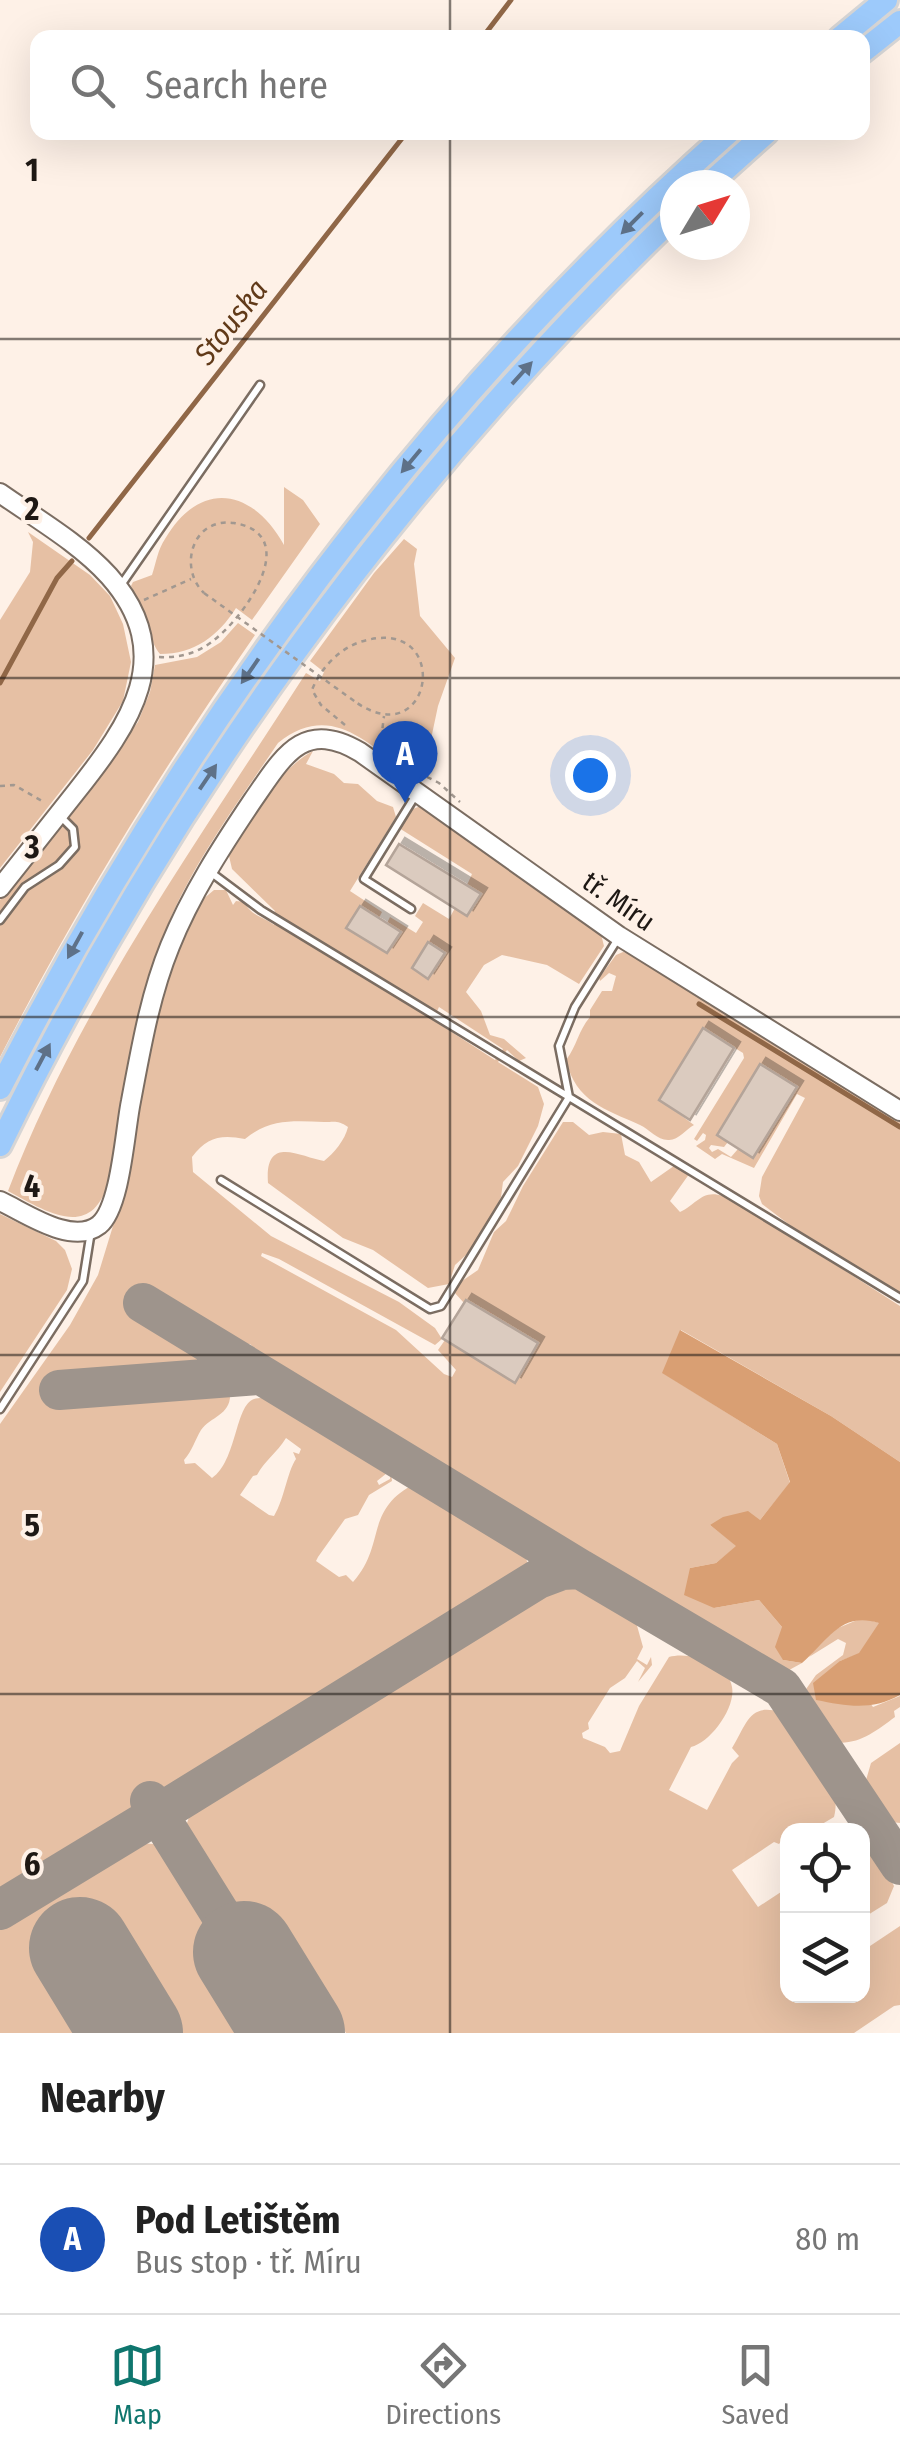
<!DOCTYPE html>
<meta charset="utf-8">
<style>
body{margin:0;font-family:"Fira Sans Condensed",sans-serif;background:#f2f2f2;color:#222}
.controls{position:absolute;right:30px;bottom:30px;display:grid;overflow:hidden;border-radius:20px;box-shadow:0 10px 40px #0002}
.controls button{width:90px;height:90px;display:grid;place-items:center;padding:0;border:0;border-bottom:2px solid #e0e0e0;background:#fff;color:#222;font:50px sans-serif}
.compass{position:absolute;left:660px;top:170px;width:90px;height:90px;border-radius:50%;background:#fff;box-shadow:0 10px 40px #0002;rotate:52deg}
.you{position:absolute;left:590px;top:775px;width:35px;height:35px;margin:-25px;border:8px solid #fff;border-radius:50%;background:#1a73e8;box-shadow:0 0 0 15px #1a73e833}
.badge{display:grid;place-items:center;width:65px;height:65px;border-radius:50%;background:#0f766e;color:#fff;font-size:32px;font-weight:700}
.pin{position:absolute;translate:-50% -82px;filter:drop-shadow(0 2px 5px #0008)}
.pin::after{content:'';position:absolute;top:52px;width:35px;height:30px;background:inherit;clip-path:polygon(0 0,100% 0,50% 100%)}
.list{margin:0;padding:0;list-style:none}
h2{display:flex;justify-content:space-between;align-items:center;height:130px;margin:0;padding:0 40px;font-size:42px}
h2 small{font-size:32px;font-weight:400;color:#767676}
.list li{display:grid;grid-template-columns:65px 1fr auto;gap:30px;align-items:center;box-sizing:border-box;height:150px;padding:0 40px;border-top:2px solid #e0e0e0}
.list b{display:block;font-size:38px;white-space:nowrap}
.list p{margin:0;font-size:32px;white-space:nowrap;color:#767676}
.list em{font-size:32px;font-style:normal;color:#767676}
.icon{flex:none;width:55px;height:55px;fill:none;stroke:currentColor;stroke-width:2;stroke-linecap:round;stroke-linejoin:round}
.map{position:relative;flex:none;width:900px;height:2033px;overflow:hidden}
.search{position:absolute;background:#fff;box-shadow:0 10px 40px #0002;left:30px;right:30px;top:30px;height:110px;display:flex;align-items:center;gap:25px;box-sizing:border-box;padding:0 35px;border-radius:20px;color:#767676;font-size:38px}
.sheet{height:280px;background:#fff}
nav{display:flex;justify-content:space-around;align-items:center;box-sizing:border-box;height:140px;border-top:2px solid #e0e0e0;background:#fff;font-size:28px;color:#767676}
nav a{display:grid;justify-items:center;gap:5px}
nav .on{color:#0f766e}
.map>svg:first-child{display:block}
.green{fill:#e6c0a4;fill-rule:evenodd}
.forest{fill:#d99f73}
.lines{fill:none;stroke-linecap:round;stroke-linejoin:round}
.stream{stroke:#906747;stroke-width:5}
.taxiway{stroke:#9e948c;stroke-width:40}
.runway{stroke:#9e948c;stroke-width:102}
.building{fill:#dbcbbf;stroke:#b4a499;stroke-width:2.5;filter:url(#shadow)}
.lane-casing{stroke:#7b6d62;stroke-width:11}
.secondary-casing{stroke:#7b6d62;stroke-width:22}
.highway-casing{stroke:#d6d5d5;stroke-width:28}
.path{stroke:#a29890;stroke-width:2.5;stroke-dasharray:5 5;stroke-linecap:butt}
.lane{stroke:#fff;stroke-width:6}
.secondary{stroke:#fff;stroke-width:18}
.highway{stroke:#9dcafb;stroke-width:22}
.path-bridge{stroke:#a29890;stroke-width:2.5;stroke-dasharray:5 5;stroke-linecap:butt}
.oneway{fill:#5e7188}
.grid{fill:none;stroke:#1e1814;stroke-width:2.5;stroke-opacity:0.55}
.labels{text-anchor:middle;stroke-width:8;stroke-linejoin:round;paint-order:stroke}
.street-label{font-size:28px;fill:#1e1814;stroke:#fef1e7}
.water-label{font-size:30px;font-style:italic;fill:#613a19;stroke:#fef1e7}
.grid-label{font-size:32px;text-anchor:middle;font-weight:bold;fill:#1e1814;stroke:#fef1e7;stroke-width:8;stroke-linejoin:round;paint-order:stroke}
</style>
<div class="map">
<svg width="900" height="2033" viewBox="0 0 900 2033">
<defs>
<filter id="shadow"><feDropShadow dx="6" dy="-6" stdDeviation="0" flood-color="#0004"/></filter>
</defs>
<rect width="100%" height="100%" fill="#fef1e7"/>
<path class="green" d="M284,487L303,500L320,524L252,620L236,608C218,636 195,654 160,654C151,644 139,603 131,586L133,582L152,575C156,563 158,549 165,539C201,478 253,489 284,545Z
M28,532L90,575L110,596L123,624L131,662L123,701L93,750L0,868V620L30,572L33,542Z
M404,539L417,549L414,564L420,616L455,658L438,706L427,758L414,778C369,745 332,700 278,743C237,804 191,865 164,934C132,1012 122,1097 109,1180C92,1242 47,1212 8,1191C79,1005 199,840 306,673L320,681L324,672L310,661L374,573Z
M238,623L255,635C161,771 75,910 0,1057V900L138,722L150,692L155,665L197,657L221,642Z
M313,751L306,764L334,774L344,783L358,784L377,801L393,807L396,817L350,891L382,912L379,918L360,907L347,928L387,953L401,932L387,923L390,917L416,933L423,922L415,916L423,903L449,919L455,908L468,915L481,895L467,885L472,874L399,828L410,810L421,806L595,928L601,934L604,946L579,984L547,965L502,955L484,965L466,992L481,1011L490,1035L504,1039L526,1058L519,1061L507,1050L498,1062L538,1087L544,1104L538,1126L518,1166L503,1182L501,1197L477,1245L455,1265L449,1284L428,1288L373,1250L343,1238L268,1183C264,1133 302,1158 324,1161C334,1153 345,1140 348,1127C338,1120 335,1122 324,1122C295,1121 270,1118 245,1139C221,1134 207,1137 192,1157L193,1172L271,1236L399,1302L435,1328L442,1339L435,1345L279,1259L262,1253L261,1256L396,1330L444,1374L452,1377L456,1370L438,1350L445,1340L515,1382L538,1342L464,1303L454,1292L462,1281L478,1270L494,1232L506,1221L523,1186L563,1122H573L589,1135L603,1132L621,1134L625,1155L639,1162L651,1182L681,1161L692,1170L670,1201L680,1212C697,1204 702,1189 723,1196L791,1236L900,1306V1462L831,1416L681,1330L663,1373L777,1444L790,1483L760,1520L710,1525L737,1546L716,1563L690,1568L714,1608L759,1600L782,1627L783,1660L802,1663L780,1675L729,1649L487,1498L427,1464L406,1458L398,1448L377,1442L306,1401L250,1344C227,1345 174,1310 154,1297L139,1305L142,1312L178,1330L227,1367L87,1374L62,1387L63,1400L113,1398L112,1392L120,1391L121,1397H128L230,1392C232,1415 211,1416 201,1430C195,1440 192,1451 184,1460L185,1464L195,1463L212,1478C237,1461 235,1405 254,1399C259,1397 265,1399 271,1397L272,1393L281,1401L283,1400L289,1414L302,1413C325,1431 347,1439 373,1459L382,1457L377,1462L379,1470L395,1465L386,1469H392L377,1481L379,1485L390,1479L391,1473L392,1481L369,1495L358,1515L345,1519L318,1557L316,1561L339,1577L346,1575L353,1582C387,1544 363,1510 416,1483L448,1503L451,1500L452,1505L476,1519L482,1515C490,1527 501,1540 517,1538L515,1542L525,1553L528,1566L519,1578L337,1689L319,1703L318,1701L199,1771L166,1796L160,1793L136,1809L149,1835L139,1843L154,1844L161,1850L230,1960L205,1978L238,2033H0V1424L70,1325L98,1275L120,1203L155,1024L169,973L202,900L214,890H226L233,905L236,901L245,902C249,915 266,918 274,925L271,917L275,911L232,869L229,856C240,824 283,766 313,751ZM439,1007L503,1049L495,1060L433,1020ZM286,1438L301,1449L299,1454L293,1452L296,1459C287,1472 285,1497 274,1516L269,1515L240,1495L253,1476L257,1475C265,1460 277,1453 286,1438Z
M623,952L634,954L900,1120V1295L795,1229L762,1204L759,1196L762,1177L805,1098L797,1094L754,1168L722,1154L715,1159L696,1146L705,1140L706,1135L703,1133L697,1141L694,1139L744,1058L743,1053L704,1029L659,1099L694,1125C686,1129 678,1141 668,1140C657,1140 649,1129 640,1125C605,1109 576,1102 566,1060C577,1046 578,1031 590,1017V1010L602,991H612L616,976L609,973L600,981L599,978L616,955ZM760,1064L796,1088L753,1158L738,1149L731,1157L718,1149L712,1152L709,1148L711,1145L724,1147L728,1142L717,1135Z
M0,1214L56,1241L65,1250L72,1269L67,1290L0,1392Z
M558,1584L585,1586L634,1615L643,1647L637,1659L647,1665L651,1657L652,1665L638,1682L645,1668L637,1661L625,1678L610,1688L588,1723L589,1729L582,1733L583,1738L605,1747L610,1753L620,1751L639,1706L669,1657C689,1651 729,1663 732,1687C736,1708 710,1743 691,1747L669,1790L707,1810L732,1763L739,1756L732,1748C747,1724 749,1703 780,1712L802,1737L806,1736C812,1768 843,1783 834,1817L812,1830H788L787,1835L779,1844L774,1842L732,1870L758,1907L787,1888L788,1996H862L864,1950L900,1926V2005L894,2006L854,2033H346L280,1928L274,1925L257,1938L200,1855L183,1824L187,1823L194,1803L251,1769L252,1764L290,1745L316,1725L526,1601L537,1589Z
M862,1618L880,1623L859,1654L840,1661L873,1707L900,1696V1707L894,1711L895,1717C876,1731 858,1746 833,1742L807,1703L804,1692L816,1675L843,1655L846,1643L838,1639L809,1657L831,1631Z
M900,1743V1823L891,1822L884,1825L886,1822L864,1787L871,1763Z
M869,1839L894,1886L887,1903L863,1918V1840Z"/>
<path class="forest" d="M680,1330L831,1416L900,1462V1695C871,1711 847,1706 816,1700L813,1683L840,1661L859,1653L879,1623C840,1611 828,1641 802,1663L783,1660L775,1647L782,1627L759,1600L714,1608L684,1595L690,1568L716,1563L736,1546L710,1525L723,1517L748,1511L760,1520L790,1482L777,1444L662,1373Z"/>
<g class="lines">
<path class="stream" d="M482,38L511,0
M89,538L407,132
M0,683L57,578L72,561
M699,1004L900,1127"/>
<path class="taxiway" d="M143,1303L580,1569
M59,1390L258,1375
M0,1910L158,1814L150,1801
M244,1952L158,1814L538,1579L562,1570L580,1569L782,1688L900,1865"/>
<path class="runway" d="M80,1948L132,2033
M244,1952L294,2033"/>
</g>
<path class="building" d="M399,844L481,894L467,916L386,865Z
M360,906L401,932L387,953L346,928Z
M428,942L445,953L428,979L412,968Z
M703,1028L734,1048L690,1120L659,1100Z
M760,1064L797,1087L753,1158L717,1135Z
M466,1300L538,1343L515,1383L442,1338Z"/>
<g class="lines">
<g class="lane-casing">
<path id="lane" d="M121,585L260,385
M209,871L261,910L569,1097L559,1046L575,1007L619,937
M411,909L364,879L417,793
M0,920L25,887L59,865L75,847L73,829L59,815
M221,1180L430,1309L441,1306L569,1097L900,1298
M0,1409L83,1281L91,1231"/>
</g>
<g class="secondary-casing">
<path id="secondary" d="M0,493C37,519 79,543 109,576C179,655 130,724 76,792C51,824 25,856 0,888
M0,1201C26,1213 72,1246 99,1225C121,1207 125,1129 131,1101C141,1048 150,995 170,946C191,894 222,846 253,800C283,757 303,718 360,752L619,936L900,1111"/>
</g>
<g class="highway-casing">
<path id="highway" d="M840,38L886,0
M862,52L900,22
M708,185L767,132
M0,1088C184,729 426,401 729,132
M0,1145C169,797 396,484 675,216"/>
</g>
<path class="path" d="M144,600L191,579
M159,657C175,658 190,655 204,647C237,629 308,535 234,523C192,517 178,568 204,593
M345,725L321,705L312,690C320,669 339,649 360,642C453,612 435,755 357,703
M380,748L384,716
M427,777L439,783L460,802
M0,786L14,785L42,801"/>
<use href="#lane" class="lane"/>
<use href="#secondary" class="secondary"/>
<use href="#highway" class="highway"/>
<path class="path-bridge" d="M204,593L357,703"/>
</g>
<defs><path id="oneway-solid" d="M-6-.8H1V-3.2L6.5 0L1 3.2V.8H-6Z" transform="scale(2.5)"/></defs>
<g class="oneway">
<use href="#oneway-solid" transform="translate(632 223) rotate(135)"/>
<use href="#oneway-solid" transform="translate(522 373) rotate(-48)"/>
<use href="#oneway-solid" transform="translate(411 461) rotate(130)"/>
<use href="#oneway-solid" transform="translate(250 671) rotate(125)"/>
<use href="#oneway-solid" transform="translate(208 777) rotate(-56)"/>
<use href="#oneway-solid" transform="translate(75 945) rotate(119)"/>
<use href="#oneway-solid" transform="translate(43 1057) rotate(-62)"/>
</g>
<path class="grid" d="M450,0V38M450,132V2033M0,339H900M0,678H900M0,1017H900M0,1355H900M0,1694H900"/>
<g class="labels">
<g class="street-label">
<text transform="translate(619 901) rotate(35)" y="10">tř. Míru</text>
</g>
<g class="water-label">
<text transform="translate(231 322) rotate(-52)" y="10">Stouska</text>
</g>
</g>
<g class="grid-label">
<text x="32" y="181">1</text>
<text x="32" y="520">2</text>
<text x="32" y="858">3</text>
<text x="32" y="1197">4</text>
<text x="32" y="1536">5</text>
<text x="32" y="1875">6</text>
</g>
</svg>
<div class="controls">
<button><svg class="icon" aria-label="locate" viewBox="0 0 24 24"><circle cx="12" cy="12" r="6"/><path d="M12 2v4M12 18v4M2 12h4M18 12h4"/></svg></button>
<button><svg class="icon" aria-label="layers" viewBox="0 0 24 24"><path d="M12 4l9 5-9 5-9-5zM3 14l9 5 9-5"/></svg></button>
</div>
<svg class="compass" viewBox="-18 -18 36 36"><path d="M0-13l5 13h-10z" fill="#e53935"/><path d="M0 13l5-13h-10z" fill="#767676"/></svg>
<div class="you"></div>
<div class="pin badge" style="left:405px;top:803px;background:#1a4fb4">A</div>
<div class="search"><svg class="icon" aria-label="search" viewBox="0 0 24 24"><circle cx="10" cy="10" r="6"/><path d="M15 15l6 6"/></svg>Search here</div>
</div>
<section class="sheet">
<h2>Nearby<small></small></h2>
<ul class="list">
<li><span class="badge" style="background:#1a4fb4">A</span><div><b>Pod Letištěm</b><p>Bus stop · tř. Míru</p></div><em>80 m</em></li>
</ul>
</section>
<nav>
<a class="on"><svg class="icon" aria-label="map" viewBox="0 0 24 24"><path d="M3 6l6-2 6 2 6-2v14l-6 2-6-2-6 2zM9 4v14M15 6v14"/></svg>Map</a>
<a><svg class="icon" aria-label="directions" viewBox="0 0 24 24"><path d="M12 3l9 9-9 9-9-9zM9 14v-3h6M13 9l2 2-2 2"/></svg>Directions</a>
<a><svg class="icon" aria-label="saved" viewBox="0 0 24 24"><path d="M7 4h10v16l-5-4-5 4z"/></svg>Saved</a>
</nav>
